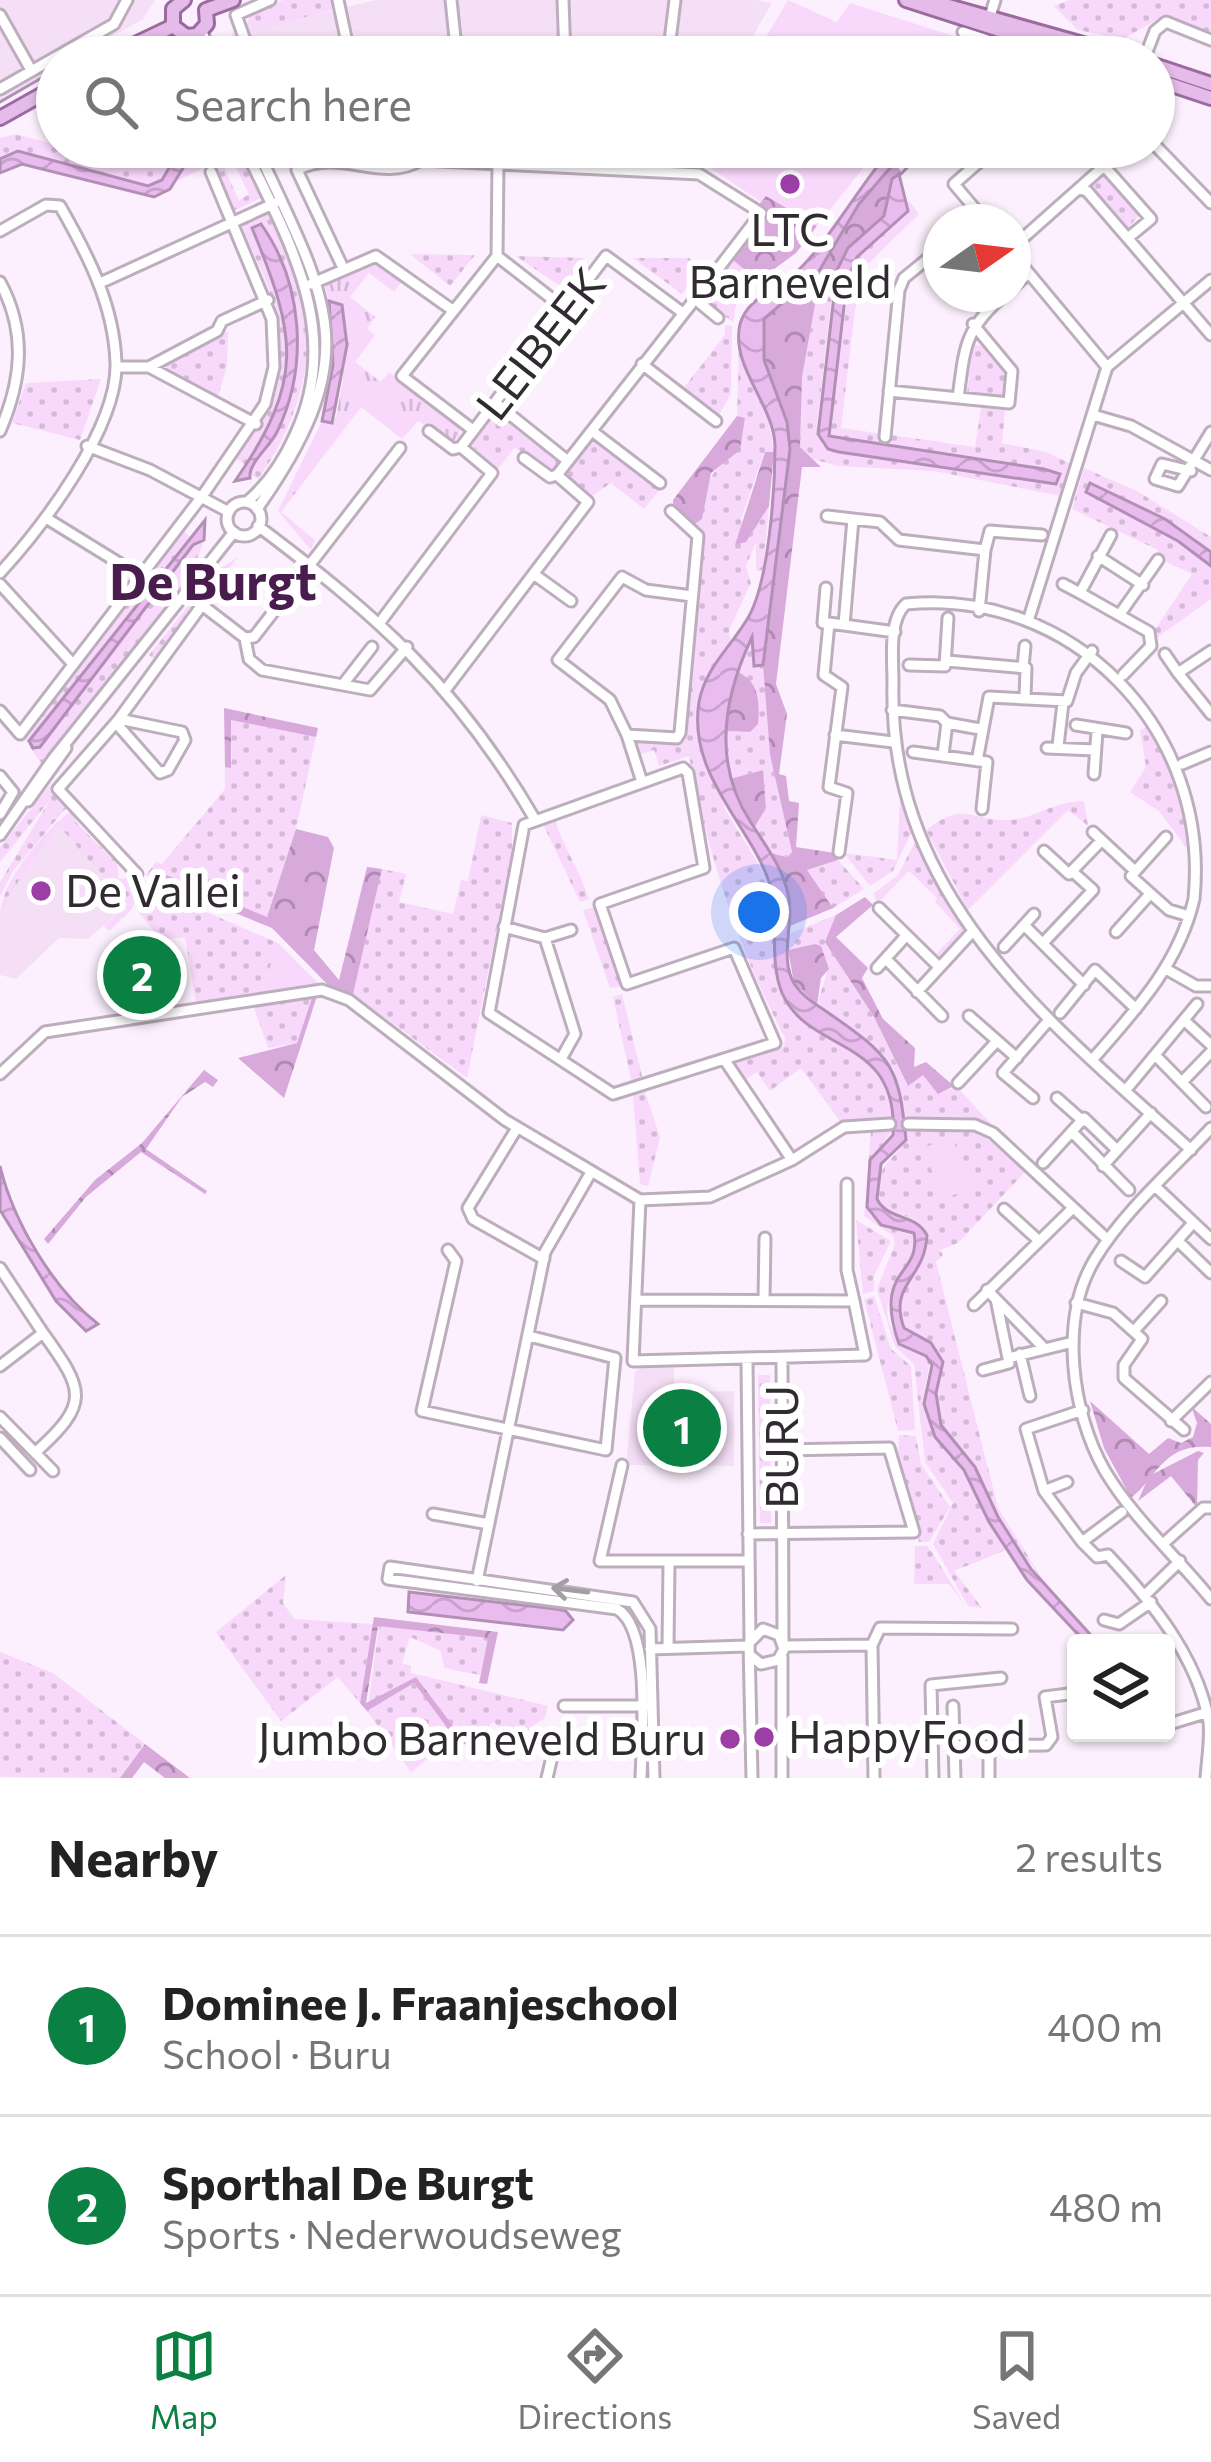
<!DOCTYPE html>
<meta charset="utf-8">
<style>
body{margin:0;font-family:Commissioner,sans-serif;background:#f2f2f2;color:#222}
.controls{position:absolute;right:36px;bottom:36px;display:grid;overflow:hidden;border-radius:12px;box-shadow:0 3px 9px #0004}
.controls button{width:108px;height:108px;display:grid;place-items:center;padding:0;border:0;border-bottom:3px solid #e0e0e0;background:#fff;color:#222;font:60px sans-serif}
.compass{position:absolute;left:923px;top:204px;width:108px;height:108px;border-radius:50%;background:#fff;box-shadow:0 3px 9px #0004;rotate:76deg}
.you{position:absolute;left:759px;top:912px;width:42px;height:42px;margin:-30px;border:9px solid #fff;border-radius:50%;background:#1a73e8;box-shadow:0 0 0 18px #1a73e833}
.badge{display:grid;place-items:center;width:78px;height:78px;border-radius:50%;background:#0b8043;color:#fff;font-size:39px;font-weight:700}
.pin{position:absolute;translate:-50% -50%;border:6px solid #fff;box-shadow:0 3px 12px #0006}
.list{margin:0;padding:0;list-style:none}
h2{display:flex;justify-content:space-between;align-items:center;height:156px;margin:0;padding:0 48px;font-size:51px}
h2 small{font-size:39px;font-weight:400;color:#767676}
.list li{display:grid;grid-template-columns:78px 1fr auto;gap:36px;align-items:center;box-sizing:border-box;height:180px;padding:0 48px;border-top:3px solid #e0e0e0}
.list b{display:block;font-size:45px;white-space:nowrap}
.list p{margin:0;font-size:39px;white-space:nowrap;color:#767676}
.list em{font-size:39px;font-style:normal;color:#767676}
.icon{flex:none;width:66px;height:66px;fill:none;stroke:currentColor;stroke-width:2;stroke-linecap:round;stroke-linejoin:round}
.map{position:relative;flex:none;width:1211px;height:1778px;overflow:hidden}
.search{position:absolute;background:#fff;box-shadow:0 3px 9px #0004;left:36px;right:36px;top:36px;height:132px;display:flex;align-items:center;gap:30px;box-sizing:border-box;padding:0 42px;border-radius:66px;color:#767676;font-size:45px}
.sheet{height:516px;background:#fff}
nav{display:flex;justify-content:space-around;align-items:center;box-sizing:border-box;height:168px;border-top:3px solid #e0e0e0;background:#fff;font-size:33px;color:#767676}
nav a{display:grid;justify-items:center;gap:6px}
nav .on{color:#0b8043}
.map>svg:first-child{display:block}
.built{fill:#f5dff6}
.grass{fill:url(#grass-dots)}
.forest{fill:url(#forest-crowns)}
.park{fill:url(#park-tufts)}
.garden{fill:#f8d8fb}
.water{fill:url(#water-waves);stroke:#b290b5;stroke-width:3}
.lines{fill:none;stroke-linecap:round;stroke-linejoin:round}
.stream{stroke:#b290b5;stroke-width:3}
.minor-casing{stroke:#bdaebe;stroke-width:15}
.major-casing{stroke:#9b6ba0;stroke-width:18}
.minor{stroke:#fff;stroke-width:9}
.major{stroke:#e5bbe9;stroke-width:12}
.oneway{stroke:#a29fa2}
.poi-dot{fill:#9c3ea6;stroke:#fff;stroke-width:4.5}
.labels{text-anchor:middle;stroke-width:12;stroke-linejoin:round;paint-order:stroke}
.poi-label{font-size:45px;fill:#302a31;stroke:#fff;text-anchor:start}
.street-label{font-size:45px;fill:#302a31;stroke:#fff}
.quarter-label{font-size:51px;font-weight:bold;fill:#491c4e;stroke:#fff}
</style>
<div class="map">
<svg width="1211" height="1778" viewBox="0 0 1211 1778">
<defs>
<pattern id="grass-dots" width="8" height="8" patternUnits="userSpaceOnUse" patternTransform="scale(3)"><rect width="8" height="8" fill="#f8d8fb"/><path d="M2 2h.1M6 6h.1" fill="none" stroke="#d5bad8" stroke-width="1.8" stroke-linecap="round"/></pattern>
<pattern id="forest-crowns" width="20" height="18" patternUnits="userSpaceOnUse" patternTransform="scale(3)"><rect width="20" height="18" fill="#d8a9db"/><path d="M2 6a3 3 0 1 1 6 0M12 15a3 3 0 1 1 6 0" fill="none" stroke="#b08ab2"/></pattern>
<pattern id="park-tufts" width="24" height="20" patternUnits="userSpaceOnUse" patternTransform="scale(3)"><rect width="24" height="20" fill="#f8d8fb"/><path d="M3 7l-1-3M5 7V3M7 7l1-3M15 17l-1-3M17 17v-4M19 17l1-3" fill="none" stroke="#d5bad8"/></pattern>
<pattern id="water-waves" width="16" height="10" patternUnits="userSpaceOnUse" patternTransform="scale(3)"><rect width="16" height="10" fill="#eabbee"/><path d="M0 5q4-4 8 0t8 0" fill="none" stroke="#c9a1cd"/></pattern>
</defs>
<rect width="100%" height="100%" fill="#fdf0fe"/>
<path class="built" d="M0,0H155L143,19L76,57H57V68L0,100Z
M376,0H756L772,3L741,57H227L233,31L247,24L266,26Z
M60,827L127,905L88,939L59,938L16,979L0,975V917L19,880Z
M644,1365L674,1366V1387L690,1392L734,1391V1466L626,1465L635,1372Z"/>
<path class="grass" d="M283,0H332L334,9L266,28L246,26L251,13Z
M1069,0H1211V34L1167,14L1123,39L1078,30L1054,6Z
M16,134L140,168L150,166L160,147H181L161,180L148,186L18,151L0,159V138Z
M196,147H215L239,201L249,194L226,147H237L261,198L233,211L211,164L177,181Z
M1103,174L1140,214L1128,228L1093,189L1091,181Z
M908,200L919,214L865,267L857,293L841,428L975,447L981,408L1005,410L1002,443L1046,452L1071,464L1061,496L934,471L837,466L813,459L800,447L802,377L816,298L831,302L817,425L828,448L1056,483L998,460L829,436L852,263L908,211Z
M267,214C330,295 315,401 258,479L247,473L269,445L298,338L258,225L253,228C278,288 301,343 277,408C269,429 254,446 246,465L236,459C274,407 290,350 268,287C261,266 248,246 242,225Z
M410,254L475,255L450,286Z
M516,256L585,258L563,288Z
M633,258H689L701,268L682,294Z
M733,260L758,281L737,296L733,322L702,299Z
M725,325L732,326L731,394L717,418L682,390L725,335Z
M228,331L227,366L218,396L165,372L168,359Z
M739,340L768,418L774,452L764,453L741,519L746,542L769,506L763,570L756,571V542L746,566L751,583L729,630L731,644L701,693L703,744L725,809L768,880L776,914L775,960L787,1001L867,1062L887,1087L894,1118L842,1124L801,1068L770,1091L757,1072L744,1080L734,1067L736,1059L784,1046L785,1038C737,947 709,856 689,756L659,766L654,750L637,755L634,743L685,742L684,705L702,534L695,524L702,518C701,458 738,471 745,419L737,416Z
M973,345L987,346L1009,372L1008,398L967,393Z
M101,379L80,440L12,423L26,383Z
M499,413L560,461L558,470L547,472L515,447L498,469L468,442L491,414Z
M593,435L661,488L644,509L611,483L590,497L562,475Z
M1084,468L1137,491L1211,537V552L1193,537L1086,492L1178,541L1211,566V599L1155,639L1152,634L1192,574L1156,557L1158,550L1072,509Z
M181,530L192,538L30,744L40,747L199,538L204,540L190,580L42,764L23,737Z
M238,557L155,660L149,655L216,571Z
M752,637L754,665H763L770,755L792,853L789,857L773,854L754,828L766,808L763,770L730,779L726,731L749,732C759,706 764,687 736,671Z
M230,719L316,737L296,829L267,917L157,872L152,878L146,875L156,862L162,864L225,789V767L232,761Z
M1155,723L1185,786L1192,855L1159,811L1130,792L1146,767L1140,730Z
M51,784L68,806L13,871L0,897V882L50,800L0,862V847Z
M900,798L912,831L893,871L870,886L844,853L897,860Z
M1084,801L1088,826L1068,810L968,910L926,830C965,800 969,821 1009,820C1032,820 1053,801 1084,801Z
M72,810L76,822L112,859L116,856L119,879L136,877L140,883L132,909L109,931L104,926L127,905L60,827L19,880L0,917C0,882 45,830 72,810Z
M481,815L512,823V852L467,1078L353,994L382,869L406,874L399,902L453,914L461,880L468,881Z
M554,818C564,848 579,869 589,899L580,902L542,822Z
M916,840L966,931L938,960L934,956L960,929L935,902L937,898L909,871L878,903L873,894L898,875Z
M838,860L864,889L833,908L807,870Z
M148,887L278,943L262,993L196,1004L185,937L162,940L139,913Z
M597,907L623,982L621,986L610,988L583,910Z
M836,915L826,943L874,1017L907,1085L923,1074L938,1093L957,1087L992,1125L966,1117L905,1118L894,1069L817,1005L827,972L815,944L788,950L789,934Z
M622,994L643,1080L632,1084L613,997Z
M313,995L297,1043L268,1048L252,1002Z
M645,1092L660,1137L648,1186L640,1184L633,1095Z
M905,1128L975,1129L1026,1171L958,1243L940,1250L943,1255L936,1262L998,1508L1051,1593L998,1517L971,1460L941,1425L936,1393L941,1379L924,1339L904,1328C888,1283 925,1280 927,1235L914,1219L880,1207C868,1173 890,1164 906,1140Z
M893,1129L871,1160L869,1214L881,1225L914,1233C922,1275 857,1296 905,1347C911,1353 923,1354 930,1360L925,1390L935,1437L964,1470L1006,1550L954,1571L982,1608L968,1606L933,1544L953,1503L925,1462L914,1364L895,1346L877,1289L895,1244L893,1236L864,1216L871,1131Z
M856,1220L891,1241L874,1276V1291L863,1294Z
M874,1296L891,1349L911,1366L915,1430L898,1431L864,1299Z
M758,1375H770L771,1523H760Z
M899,1435L916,1436L921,1464L950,1507L929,1542H919L898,1456Z
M915,1546H928L966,1607L949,1584H914Z
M286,1575L283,1603L294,1619L373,1624L360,1703L338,1677L281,1721L216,1632Z
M379,1625L489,1638L480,1675L444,1668L441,1651L410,1637L402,1663L411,1666V1673L548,1706L545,1718L531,1727L527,1748L493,1722L469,1747L416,1677L368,1706Z
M0,1652L53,1673L145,1744L120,1778L0,1777Z
M414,1683L454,1737L411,1772L367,1711Z"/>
<path class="forest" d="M285,147H506V156Z
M519,147L684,149L700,147L689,164L519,157Z
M908,147H913L897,166L903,174L892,179L884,216L848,248L831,302L816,299L802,377L800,447L821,467H802L776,684L787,714L779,774L786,776L789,801L799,803L796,847L835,853L838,860L807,870L833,908L790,926L788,893L773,854L788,857L792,852L770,755L763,665L790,436L766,368L761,326L774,304L819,271L859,204Z
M766,195L817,226L796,253L758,281L733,260L767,213L758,206Z
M737,416L745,418L740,450L711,473L702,519L695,524L673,507V500Z
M765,452H774L769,506L746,542L735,545Z
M736,671C759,681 760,701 758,724L750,732L726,731Z
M224,708L318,728L316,737L231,720V768L225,767Z
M763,770L766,808L754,828L730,779Z
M296,829L328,837L334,848L314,950L339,980L367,867L382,869L353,994L329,986L272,928L152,879L157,871L267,917Z
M865,897L873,905L836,937L868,968L862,978L883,1019L915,1048L914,1067L926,1062L954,1086L938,1094L923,1075L908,1086L874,1017L825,942L836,915Z
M815,944L821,946L829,969L821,978L817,1005L794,983L788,950Z
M313,995L317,996L284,1098L238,1058L297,1043Z
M204,1070L218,1080L213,1087L205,1082L182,1097L146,1149L207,1191L205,1194L141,1152L86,1197L48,1244L44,1239L95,1180L142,1143Z
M1090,1401L1149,1454L1168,1438L1181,1443L1193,1437L1197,1423L1191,1406L1211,1424V1447C1163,1443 1158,1476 1131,1498L1104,1448Z
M1198,1451L1204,1453L1198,1460L1197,1508L1171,1476L1138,1501L1149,1476Z
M374,1617L498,1632L487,1684L479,1683L488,1638L378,1626L366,1703L416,1677L469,1747L454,1737L414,1683L367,1711L360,1703Z
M145,1744L190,1778H165L144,1762L132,1778H120Z"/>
<path class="park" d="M378,263L404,278L394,292L369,273L350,297L375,317L367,329L375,335L355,362L381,382L389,372L459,427L460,436L451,443L418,421L402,439L361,407L281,512L315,540L311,550L278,511L322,421L336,418L343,380L342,306L329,301L325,286Z"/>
<path class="garden" d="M788,0L837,22L850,3L969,41L962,57H754Z
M700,147H880L817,226L766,196L761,202L694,157Z
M278,943L318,983L319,985L262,993Z
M952,1137L972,1188L943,1199L923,1148Z"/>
<path class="water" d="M181,147H196L170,189L154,197L22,164L0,173V159L18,151L148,186L162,180Z
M893,147H908L859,204L819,271L764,319V360L787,422L790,449L763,665L754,666L752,637C724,696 712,762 750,821C765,845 782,866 788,894C795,923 778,958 795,985C804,998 817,1005 830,1014C892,1057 899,1066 906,1140L881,1164L877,1199C888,1221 914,1212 927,1235C925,1280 888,1283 904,1328L931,1343L943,1362L936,1393L941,1425L975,1467L998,1517L1031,1569L1098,1643H1086L1027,1580L989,1522L964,1470L935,1437L924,1404L932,1365L926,1356L899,1344C872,1267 922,1277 914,1233L881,1225L867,1207L870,1160L893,1135C899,1035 809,1055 782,993C768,958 780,921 770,885C752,826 687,776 699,702C705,667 733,645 749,616C769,580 775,489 775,446C774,404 730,367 740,324C747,299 773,291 792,276C827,246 859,185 893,147Z
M899,174L908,211L857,257L847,281L829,436L1044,469L1060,474L1056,484L839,452L828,449L818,434L837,270L848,248L884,216L892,179Z
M261,224C303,283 309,366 277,432C269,448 248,463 250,478L235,481C305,380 297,337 252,228Z
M329,301L342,305L347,345L332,423L322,421L333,365Z
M1090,483L1165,519L1211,552V566L1178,541L1086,492Z
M205,520L204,540L193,545L40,747L33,748L29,741Z
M0,1166C13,1221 53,1289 98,1324L86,1331L56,1301L0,1210Z
M409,1592L565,1610L573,1620L563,1630L408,1612Z"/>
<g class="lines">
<path class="stream" d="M79,57L89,51
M0,102L57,69
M899,176L927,147"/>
<g class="minor-casing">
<path id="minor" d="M338,0L350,57
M451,0L457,57
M563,0L565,57
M0,15L31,70
M988,23L995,0
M202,32L213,57
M963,32L1039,57
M191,36L202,57
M251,57L236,15L270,0
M668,57L675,0
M1145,57L1155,31L1166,22L1211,40
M0,89L114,24L127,0
M1154,144L1211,203
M244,147C288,240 344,332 295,435C284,460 268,484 247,502
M256,147C330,305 366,354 257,509
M1079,189L1087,191L1211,335
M974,222L981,216L954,184L996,147
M0,231L46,205L60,206C88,255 114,305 116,363C118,428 42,527 0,573
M1013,247L1104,166L1151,219L1129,237
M1013,254L1107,367
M497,256L498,163
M497,256L565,309
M344,270L297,170C341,147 380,184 421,160L699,174L761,213L695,299
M0,282C27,332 22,380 0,431
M100,283L275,203
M311,284L376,256L451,309
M1013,287L1029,273
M642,364L716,421
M116,367H149L256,424
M149,367L217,331L222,321L268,300
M889,391L1009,403L1012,371L973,324
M958,398C965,346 964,330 1005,294
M1093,415L1131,426L1211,470
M473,430L402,376L497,256
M592,431L660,483
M885,437L899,290L904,278L941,248
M87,446L150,470L229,512
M461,447L606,256L683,313
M400,448L254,637L245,638L249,659L262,670L370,690L407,647
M524,458L550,477L557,475
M568,461L695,299L718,318
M1191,471L1162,464L1155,479L1178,486L1211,432
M227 519a17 17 0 1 1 34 0a17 17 0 1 1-34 0Z
M827,516L853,519
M46,518L140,576
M258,526C379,617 457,686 534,818
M1111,535L1080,593L1149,632L1151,646L1123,675
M1098,556L1143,585
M535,575L571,601
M0,584L72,663
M1063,584L1080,593
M826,588L823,623H829
M979,611L985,550
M1120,614L1158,560
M1029,618L1107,367L1211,280
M381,621L492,473L461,447L453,449L429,431
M844,625L895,632
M1211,651L1178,673L1211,714
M1165,654L1178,673
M947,661L1026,668L1025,698
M909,665L945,666L948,618
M1023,667L1025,646
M344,683L372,647
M446,689L588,502L557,475L568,461L498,405
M892,710L940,716L947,723L980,729
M0,711L20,734L203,495L265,404L274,367L272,319L211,172
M116,723L160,773L168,770L185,740L182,732L119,719
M1076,725L1126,733
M627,735L610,700L558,660L622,577L646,590L692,596
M835,735L893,742
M1058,746L1063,703
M1047,748L1095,750
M913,752L987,762L982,809
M943,755L947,723
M977,761L989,697L1067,701L1076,673L1092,651
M1182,764L1211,752
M683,768L688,773L704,868L600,904L627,984L734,948L775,1043L613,1094L489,1013L524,825Z
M1094,774L1097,731
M0,776L13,792L0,814
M642,782L627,735L677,738L680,733L698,536L671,511
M28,801L66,748
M1093,832L1135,871
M0,835L53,759L234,532
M1166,837L1131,876L1169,910L1189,916
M1044,851L1069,874L1101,841
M839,852L847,793L829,787L842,687L824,675L829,623L844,625L853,519L880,522L899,540L985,550L990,531L1042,535
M137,874L58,789L119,719L202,605L245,638
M879,908L939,967
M1024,925L1084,985
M504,927L545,938L575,1034L561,1059
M1116,932L1150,894
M545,938L571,930
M1043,943L1093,890L1073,872
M1004,947L1034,914
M886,959L942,1016
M877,968L905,937
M1166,969L1196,986H1211
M917,992L973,931
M1060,1013L1095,970L1136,1009
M969,1016L1017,1058
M1185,1021L1211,1045
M1156,1056L1206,1107
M724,1059L792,1160
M1092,1060C1135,1011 1179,964 1194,899C1211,727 1070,588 906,604C888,620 893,659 893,682C887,896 1047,1020 1191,1150
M0,1074L45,1032L322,990L349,1000L505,1120L640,1200L710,1197L792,1160L844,1127L890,1124
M1183,1081L1211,1052
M958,1083L997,1041
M1125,1091L1197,1004
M1033,1098L1003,1073L1049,1020
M1057,1098L1083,1121
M908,1124L975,1125L993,1133L1108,1240
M517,1128L468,1208L473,1219L544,1259
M1211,1128C1173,1169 1124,1211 1095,1259C1059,1318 1071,1412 1105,1471C1133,1518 1177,1557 1211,1599
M1072,1132L1129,1190
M1043,1163L1084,1118L1117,1150
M1103,1166L1151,1113
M847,1184V1270L854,1301
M1157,1188L1211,1239
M1004,1209L1037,1239
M1178,1241L1211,1273
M448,1250L456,1261L422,1411L606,1450L615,1358L529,1336
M1121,1261L1145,1277L1193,1223
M0,1268L43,1333L0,1366
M987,1290L1044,1348
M996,1299L1008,1358
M638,1300L854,1301L865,1355L633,1361L640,1200
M764,1300L765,1238
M1076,1303L1113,1313L1142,1339L1124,1365V1378L1184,1430
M974,1305L1073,1208
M1134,1331L1161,1301
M1020,1354L1030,1396
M747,1361L750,1640
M782,1361L783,1640
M983,1370L1009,1363L1008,1358L1073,1342
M1083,1410L1026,1429L1044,1491L1082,1542L1122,1512
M0,1417L53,1471
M1171,1421L1211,1382
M0,1438L30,1470
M36,1452C90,1403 85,1391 43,1333
M622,1465L600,1561H748
M1044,1491L1067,1482
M433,1514L489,1524
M748,1534L914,1532L889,1448L782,1450
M1082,1542L1097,1557L1108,1555C1152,1602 1197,1656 1209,1722C1211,1739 1207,1761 1206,1778
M1164,1543L1203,1508H1211
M477,1581L545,1252L590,1174
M1145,1595L1180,1561
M1104,1620L1119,1624L1151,1602
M872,1645L874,1778
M784,1646L872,1645L880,1628L1012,1629
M668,1648L669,1563
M650,1649L748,1646
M751,1656L761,1664L778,1660L784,1649L779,1635L763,1629L749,1643L752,1778
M782,1657V1778
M564,1706H647
M953,1706L955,1778
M1166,1725L1205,1713
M989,1745V1778
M954,1746L1046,1745L1052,1737L1045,1697L1076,1693
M547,1778L551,1761
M641,1778C642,1739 652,1629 617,1609L388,1579L390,1567L633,1602L650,1629L654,1778
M933,1778L931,1685L1001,1678"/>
</g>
<g class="major-casing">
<path id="major" d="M906,0L1083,57
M927,0L1129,57
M206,10L233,0
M173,26L186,36L197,35L207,24L206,10
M173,26V9L184,0
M108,57L173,26
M1154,65L1211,84
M1154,79L1211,98
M0,118L57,86"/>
</g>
<use href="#minor" class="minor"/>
<use href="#major" class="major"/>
</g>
<defs><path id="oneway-shaft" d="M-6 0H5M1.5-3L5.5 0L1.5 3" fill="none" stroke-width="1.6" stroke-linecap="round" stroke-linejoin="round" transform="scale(3)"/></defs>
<use class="oneway" href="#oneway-shaft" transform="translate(570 1590) rotate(-173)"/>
<g class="poi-dot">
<circle cx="790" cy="184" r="12"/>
<circle cx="41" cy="891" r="12"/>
<circle cx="764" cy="1737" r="12"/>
<circle cx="730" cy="1739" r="12"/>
</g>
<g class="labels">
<g class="poi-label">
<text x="790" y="246" text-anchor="middle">LTC<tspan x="790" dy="52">Barneveld</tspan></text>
<text x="65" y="907">De Vallei</text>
<text x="788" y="1753">HappyFood</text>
<text x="706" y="1755" text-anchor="end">Jumbo Barneveld Buru</text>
</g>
<g class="street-label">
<text transform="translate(541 344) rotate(-52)" y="16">LEIBEEK</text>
<text transform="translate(782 1447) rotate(-90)" y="16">BURU</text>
</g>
<g class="quarter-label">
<text x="213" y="600">De Burgt</text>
</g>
</g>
</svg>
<div class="controls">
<button><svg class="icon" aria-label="layers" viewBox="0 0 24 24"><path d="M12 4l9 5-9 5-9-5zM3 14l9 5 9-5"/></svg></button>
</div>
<svg class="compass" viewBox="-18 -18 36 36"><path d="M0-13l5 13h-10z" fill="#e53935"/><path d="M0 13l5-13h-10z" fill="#767676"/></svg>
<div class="you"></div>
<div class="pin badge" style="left:682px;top:1428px">1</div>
<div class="pin badge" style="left:142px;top:975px">2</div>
<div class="search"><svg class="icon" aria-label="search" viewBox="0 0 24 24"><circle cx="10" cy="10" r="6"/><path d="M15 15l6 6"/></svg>Search here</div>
</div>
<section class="sheet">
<h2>Nearby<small>2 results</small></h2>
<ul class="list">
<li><span class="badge">1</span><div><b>Dominee J. Fraanjeschool</b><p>School · Buru</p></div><em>400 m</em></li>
<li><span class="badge">2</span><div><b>Sporthal De Burgt</b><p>Sports · Nederwoudseweg</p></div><em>480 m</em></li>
</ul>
</section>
<nav>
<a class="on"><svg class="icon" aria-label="map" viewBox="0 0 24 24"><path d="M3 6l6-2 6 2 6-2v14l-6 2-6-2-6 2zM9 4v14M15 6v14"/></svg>Map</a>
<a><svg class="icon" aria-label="directions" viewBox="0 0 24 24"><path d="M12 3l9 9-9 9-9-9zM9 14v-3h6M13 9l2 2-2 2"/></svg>Directions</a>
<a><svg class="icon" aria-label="saved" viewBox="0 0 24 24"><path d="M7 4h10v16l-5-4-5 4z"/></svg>Saved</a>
</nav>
